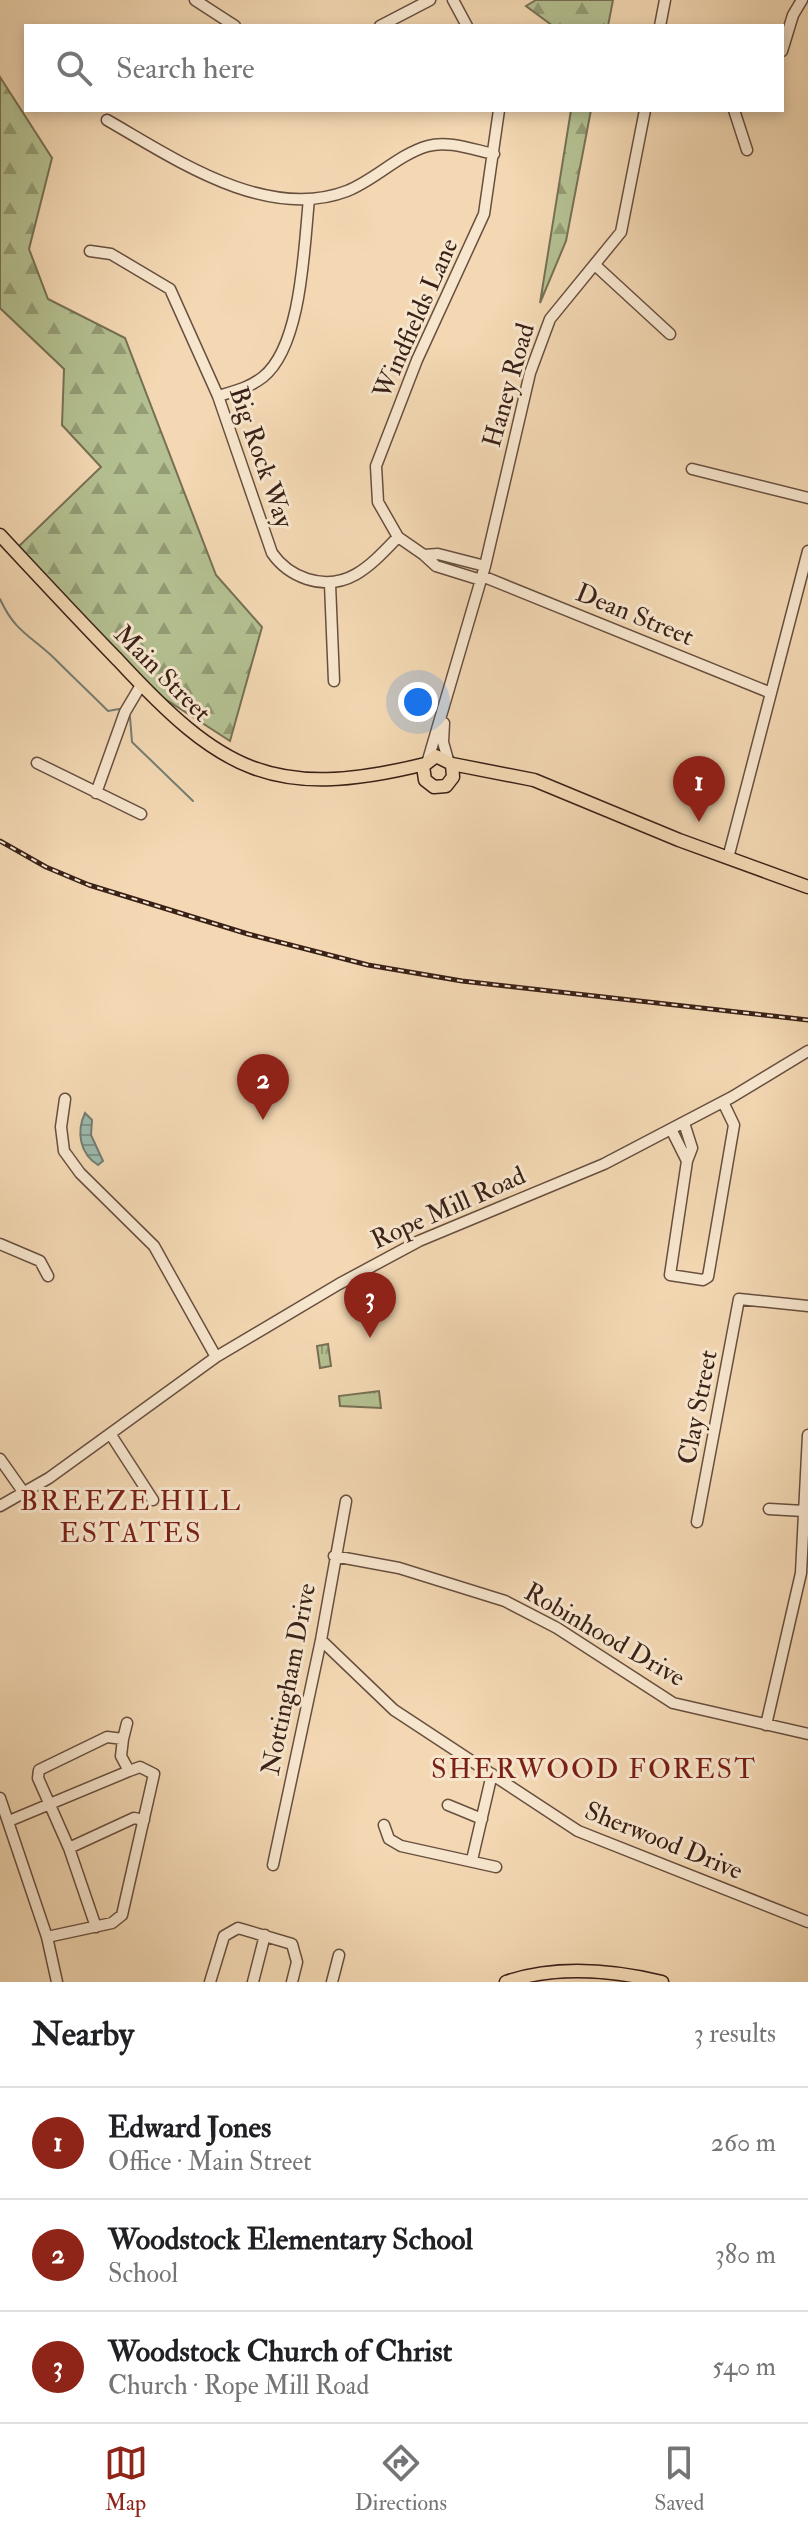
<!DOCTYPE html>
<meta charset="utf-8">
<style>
body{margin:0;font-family:"IM FELL Double Pica",serif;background:#f6f6f6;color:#202124}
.you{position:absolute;left:418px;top:702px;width:28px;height:28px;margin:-20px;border:6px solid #fff;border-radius:50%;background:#1a73e8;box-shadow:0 0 0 12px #1a73e833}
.badge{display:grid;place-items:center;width:52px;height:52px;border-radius:50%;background:#8f2418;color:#fff;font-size:26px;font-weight:700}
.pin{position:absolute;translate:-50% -66px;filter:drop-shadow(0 2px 4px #0008)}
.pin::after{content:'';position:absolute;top:42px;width:28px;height:24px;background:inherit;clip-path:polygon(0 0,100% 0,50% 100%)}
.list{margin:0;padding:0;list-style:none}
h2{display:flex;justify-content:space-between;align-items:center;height:104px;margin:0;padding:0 32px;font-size:34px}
h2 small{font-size:26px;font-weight:400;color:#757577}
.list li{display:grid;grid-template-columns:52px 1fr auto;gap:24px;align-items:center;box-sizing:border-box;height:112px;padding:0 32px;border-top:2px solid #e0e0e0}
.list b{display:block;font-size:30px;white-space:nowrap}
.list p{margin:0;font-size:26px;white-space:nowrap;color:#757577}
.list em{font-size:26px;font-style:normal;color:#757577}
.icon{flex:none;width:44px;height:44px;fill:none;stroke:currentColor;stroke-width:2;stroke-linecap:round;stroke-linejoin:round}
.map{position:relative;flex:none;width:808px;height:1982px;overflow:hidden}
.search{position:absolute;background:#fff;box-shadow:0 4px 12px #0003;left:24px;right:24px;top:24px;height:88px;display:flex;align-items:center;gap:20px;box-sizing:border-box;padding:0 28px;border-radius:0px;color:#757577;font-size:30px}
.sheet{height:440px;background:#fff}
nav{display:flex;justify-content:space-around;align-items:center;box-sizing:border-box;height:112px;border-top:2px solid #e0e0e0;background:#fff;font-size:22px;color:#757577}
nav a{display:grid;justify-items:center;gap:4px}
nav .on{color:#8f2418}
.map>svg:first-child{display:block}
.forest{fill:url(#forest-firs);stroke:#777054;stroke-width:2}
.park{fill:url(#park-tufts);stroke:#777054;stroke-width:2}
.water{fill:url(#water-rules);stroke:#747d72;stroke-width:2}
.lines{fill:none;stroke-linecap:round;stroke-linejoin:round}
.stream{stroke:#747d72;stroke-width:2}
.minor-casing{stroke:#684f3f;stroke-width:13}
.major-casing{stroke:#3a2118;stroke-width:15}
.minor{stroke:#f7e6ce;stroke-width:10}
.major{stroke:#f3d8b3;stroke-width:12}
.rail-casing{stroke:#3a2118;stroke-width:5}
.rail{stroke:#f7e6ce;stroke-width:2;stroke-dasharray:6;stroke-linecap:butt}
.labels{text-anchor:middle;stroke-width:6;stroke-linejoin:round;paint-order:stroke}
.street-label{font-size:26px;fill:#3a2118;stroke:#f7e6ce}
.neighbourhood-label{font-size:28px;letter-spacing:2px;fill:#7a1f14;stroke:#f7e6ce}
</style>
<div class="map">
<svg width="808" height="1982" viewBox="0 0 808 1982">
<defs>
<pattern id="forest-firs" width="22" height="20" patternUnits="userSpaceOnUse" patternTransform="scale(2)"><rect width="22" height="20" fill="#b4c091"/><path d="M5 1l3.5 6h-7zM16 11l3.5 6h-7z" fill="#939c75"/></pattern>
<pattern id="park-tufts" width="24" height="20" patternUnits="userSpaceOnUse" patternTransform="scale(2)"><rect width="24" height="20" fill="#b4c091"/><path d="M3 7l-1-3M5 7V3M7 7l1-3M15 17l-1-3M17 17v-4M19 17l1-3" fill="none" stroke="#939c75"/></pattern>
<pattern id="water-rules" width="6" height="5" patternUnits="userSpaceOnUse" patternTransform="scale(2)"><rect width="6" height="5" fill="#9bbaae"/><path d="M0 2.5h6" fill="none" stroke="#7f978d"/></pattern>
</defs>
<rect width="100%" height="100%" fill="#f3d8b3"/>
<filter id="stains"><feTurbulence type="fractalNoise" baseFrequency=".0025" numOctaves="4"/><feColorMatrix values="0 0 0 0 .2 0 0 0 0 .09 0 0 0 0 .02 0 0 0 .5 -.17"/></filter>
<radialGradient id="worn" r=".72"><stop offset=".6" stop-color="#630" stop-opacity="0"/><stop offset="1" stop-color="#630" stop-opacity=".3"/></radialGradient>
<path class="forest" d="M536,0H613L608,26H553L526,6Z
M0,77L52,158L29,249L48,299L125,338L216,575L262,627L230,741L145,686L16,549L101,467L62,425L64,369L0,308Z
M571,110H591L566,241L540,303Z"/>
<path class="park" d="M328,1344L331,1366L320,1368L317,1346Z
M379,1391L381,1408L340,1406L339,1396Z"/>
<path class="water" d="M85,1113L92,1120L91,1135L103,1161L98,1165C80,1154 76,1132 85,1113Z"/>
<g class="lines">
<path class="stream" d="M0,599C15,632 31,636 54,658C72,676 90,693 108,711L119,709
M130,717L132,742L193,801"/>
<g class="minor-casing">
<path id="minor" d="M195,0L235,26
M453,0L467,26
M380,26L430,0
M660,26L665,0
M782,51L793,15L802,0
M734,110L747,150
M107,120C175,159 266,222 347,191C375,180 399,154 428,146C448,140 474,150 494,154
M90,251L111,254L170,289L218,396L272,553C281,566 292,574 307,579C348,592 372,564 398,537
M595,265L670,334
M218,396C235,391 249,388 263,377C302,346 304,246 309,199
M692,469L808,498
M424,555L398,537L378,502L376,466L417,360L484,214L499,110
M482,576L771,693
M481,580L436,566L424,555L438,554L485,566
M330,584L334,681
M444,723L443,742L448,760
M428,760L485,566L530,373L550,319L621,232L645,110
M37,763L141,814
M96,793L125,712L141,685
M728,858L808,551
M65,1099L61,1127L64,1151L80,1173L154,1246L216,1357
M671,1129L687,1161L692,1148L684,1123
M687,1161L670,1275L703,1280L708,1277L734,1125L723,1102
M0,1244L40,1261L48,1276
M111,1435L153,1500
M0,1459L24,1493
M0,1506L49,1478L216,1357L339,1284L419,1241L604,1164L732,1097L808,1051
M769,1509L804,1511
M697,1522L739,1299L808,1306
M334,1556L399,1568L505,1601L557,1628L673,1703L808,1734
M321,1640L394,1710L578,1831L808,1922
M766,1725L801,1573L808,1435
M123,1739L121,1756L129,1771
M0,1798L47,1937L57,1982
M448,1805L482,1819
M9,1821L129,1771L140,1767L154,1774L122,1915L112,1923L47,1937
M384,1825L389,1839L401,1846L496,1867
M69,1848L134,1818L144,1820
M472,1860L492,1774
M273,1865L321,1640L346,1501
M96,1927L69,1848L38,1778L39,1770L107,1737L123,1739L127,1723
M210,1982L224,1936L238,1928L292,1944L297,1962L292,1982
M253,1982L265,1935
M332,1982L339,1955"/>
</g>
<g class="major-casing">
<path id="major" d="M0,535C39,577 78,619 118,660C220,770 272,802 425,764
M452,764L453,777L446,786L434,787L425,780L423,766L436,756L452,764L534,780L679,840L808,887
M506,1982C556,1965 612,1970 662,1982"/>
</g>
<use href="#minor" class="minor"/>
<use href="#major" class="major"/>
<g class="rail-casing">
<path id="rail" d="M0,841L46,867L89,885L248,934L368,965L462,981L808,1020"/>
</g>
<use href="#rail" class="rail"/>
</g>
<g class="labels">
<g class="street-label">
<text transform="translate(415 318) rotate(-66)" y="9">Windfields Lane</text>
<text transform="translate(508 385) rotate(-74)" y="9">Haney Road</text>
<text transform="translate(262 457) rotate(71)" y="9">Big Rock Way</text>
<text transform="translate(635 614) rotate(22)" y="9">Dean Street</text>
<text transform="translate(163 673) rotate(45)" y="9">Main Street</text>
<text transform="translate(448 1207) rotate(-24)" y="9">Rope Mill Road</text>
<text transform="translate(697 1407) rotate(-79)" y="9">Clay Street</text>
<text transform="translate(605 1634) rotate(30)" y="9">Robinhood Drive</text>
<text transform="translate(288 1679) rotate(-79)" y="9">Nottingham Drive</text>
<text transform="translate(664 1840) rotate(22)" y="9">Sherwood Drive</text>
</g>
<g class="neighbourhood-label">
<text x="131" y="1510">BREEZE HILL<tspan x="131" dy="32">ESTATES</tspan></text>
<text x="594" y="1778">SHERWOOD FOREST</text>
</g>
</g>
<rect width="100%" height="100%" filter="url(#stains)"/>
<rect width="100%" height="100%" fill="url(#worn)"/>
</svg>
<div class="you"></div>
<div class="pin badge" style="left:699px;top:822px">1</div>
<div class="pin badge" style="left:263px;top:1120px">2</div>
<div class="pin badge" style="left:370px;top:1338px">3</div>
<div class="search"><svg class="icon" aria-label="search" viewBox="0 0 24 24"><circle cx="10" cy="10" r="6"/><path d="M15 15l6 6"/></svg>Search here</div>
</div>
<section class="sheet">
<h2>Nearby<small>3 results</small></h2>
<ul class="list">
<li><span class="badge">1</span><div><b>Edward Jones</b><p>Office · Main Street</p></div><em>260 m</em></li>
<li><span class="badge">2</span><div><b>Woodstock Elementary School</b><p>School</p></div><em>380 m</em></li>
<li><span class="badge">3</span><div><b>Woodstock Church of Christ</b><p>Church · Rope Mill Road</p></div><em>540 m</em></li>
</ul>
</section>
<nav>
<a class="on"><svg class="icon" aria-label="map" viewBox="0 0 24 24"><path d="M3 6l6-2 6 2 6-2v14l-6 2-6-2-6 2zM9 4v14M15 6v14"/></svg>Map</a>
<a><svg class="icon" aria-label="directions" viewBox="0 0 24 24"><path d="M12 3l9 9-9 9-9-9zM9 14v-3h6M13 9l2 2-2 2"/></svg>Directions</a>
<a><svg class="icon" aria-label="saved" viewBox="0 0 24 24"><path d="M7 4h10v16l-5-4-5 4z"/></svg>Saved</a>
</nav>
